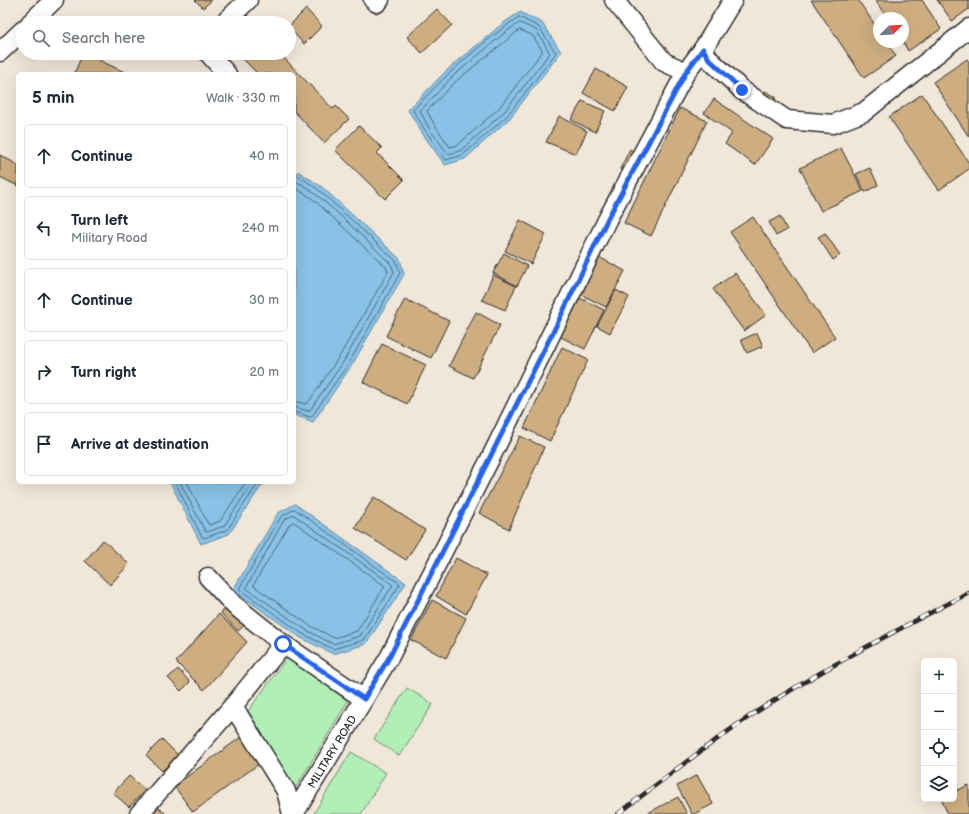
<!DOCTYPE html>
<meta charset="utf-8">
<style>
body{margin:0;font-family:"Balsamiq Sans",sans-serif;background:#f6f6f7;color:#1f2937}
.controls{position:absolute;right:12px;bottom:12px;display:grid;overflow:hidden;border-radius:6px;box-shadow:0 4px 16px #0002}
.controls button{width:36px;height:36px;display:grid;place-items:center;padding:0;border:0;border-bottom:1px solid #e0e1e3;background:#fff;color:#1f2937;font:20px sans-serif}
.compass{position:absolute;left:873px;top:12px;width:36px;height:36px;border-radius:50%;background:#fff;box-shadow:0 4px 16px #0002;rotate:66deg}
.stop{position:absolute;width:12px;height:12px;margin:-9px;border:3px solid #2563eb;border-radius:50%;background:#fff}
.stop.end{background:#2563eb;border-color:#fff;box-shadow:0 1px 4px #0008}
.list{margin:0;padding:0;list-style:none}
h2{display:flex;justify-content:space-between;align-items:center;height:52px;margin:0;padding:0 16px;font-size:17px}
h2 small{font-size:13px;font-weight:400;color:#747a83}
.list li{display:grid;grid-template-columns:26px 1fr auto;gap:12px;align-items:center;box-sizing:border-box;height:64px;margin:0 8px 8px;padding:0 8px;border:1px solid #e0e1e3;border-radius:6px}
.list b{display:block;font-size:15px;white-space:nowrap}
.list p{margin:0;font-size:13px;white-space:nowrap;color:#747a83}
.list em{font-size:13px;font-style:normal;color:#747a83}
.icon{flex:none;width:22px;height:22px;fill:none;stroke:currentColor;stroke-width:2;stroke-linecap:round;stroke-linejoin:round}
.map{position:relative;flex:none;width:969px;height:814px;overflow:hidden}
.search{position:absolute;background:#fff;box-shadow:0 4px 16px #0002;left:16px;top:16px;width:280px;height:44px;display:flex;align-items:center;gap:10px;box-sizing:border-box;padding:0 14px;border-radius:22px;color:#747a83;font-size:15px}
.panel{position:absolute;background:#fff;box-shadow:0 4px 16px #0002;left:16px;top:72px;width:280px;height:412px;border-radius:6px}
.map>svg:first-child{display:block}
.green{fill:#b1efb7;stroke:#6e8d71}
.water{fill:#88c2e7;stroke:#63869c}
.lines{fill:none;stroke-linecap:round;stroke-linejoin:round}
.shore{stroke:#506776;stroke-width:1}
.building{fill:#ceae81;stroke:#2b2b2b}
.street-casing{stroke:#2b2b2b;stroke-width:21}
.street{stroke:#fff;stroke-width:18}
.rail-casing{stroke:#2b2b2b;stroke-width:4.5}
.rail{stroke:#fff;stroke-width:3;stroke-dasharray:9;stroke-linecap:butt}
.route{stroke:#2563eb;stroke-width:5}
.labels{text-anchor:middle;stroke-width:3;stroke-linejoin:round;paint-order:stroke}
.street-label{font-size:11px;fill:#2b2b2b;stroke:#fff}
</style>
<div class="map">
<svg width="969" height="814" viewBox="0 0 969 814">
<rect width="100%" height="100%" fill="#f0e7d9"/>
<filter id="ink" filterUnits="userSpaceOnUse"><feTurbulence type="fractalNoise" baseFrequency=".025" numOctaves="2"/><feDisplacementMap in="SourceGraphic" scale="8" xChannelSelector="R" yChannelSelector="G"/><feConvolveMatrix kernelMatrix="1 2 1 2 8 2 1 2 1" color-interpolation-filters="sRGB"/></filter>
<g filter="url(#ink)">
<path class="green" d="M287,658L348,701L295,789L248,711Z
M407,688L433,704L399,756L374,739Z
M351,752L386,773L361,814H316L314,813Z"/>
<path class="water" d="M520,12L542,23L561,52L510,118L465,159L445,165L422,133L408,110L446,71L502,24Z
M299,172L322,187L400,259L404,274L352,365L313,422L294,415V173Z
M170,482H264L229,534L201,544Z
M295,504L406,583L366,644L333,654L301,638L233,590L278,513Z"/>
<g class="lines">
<path class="shore" d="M519,17L539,27L556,53L507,116L463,155L446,160L425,130L413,110C445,76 480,43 519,17Z
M520,23L536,30L550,53L504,112L460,151L448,154L429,128L420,111L452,77L507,31Z
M520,30L532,35L542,50V52L499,108L458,145L450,147L434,124L427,111L456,81Z
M294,176H299L320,191L396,261L400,273L349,363L312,416L310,417L294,412
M294,181C308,181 377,251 391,264L394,272L344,361L310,410L308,411L294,407
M294,187L313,199L386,267L388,272L339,357L308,403L306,404L294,401
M175,482L202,537L204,538L227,530L259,482
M180,482L205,531L207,532L224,526L253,482
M187,482L208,524L210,525L220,521L246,482
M295,509L400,584L364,640L333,649L303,634L239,589L281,517Z
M294,515L393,585L360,636L333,644L306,630L246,588L284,520Z
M294,522L385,586L357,631L334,638L309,625L254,586V584L289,525Z"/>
</g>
<path class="building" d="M195,0H212L203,8Z
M811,0H858L879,31V42H886L896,56L864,78Z
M875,0H922L941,29L908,51L903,42V18H887Z
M937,0H969V9L952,21Z
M306,9L322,26L304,44L289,28V26Z
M437,9L452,25L422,53L407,37Z
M247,15L252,20L250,23H239Z
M83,53L129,74H74Z
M237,53H279L333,109L336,106L349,119L324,143L294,111V74H258Z
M967,59L969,62V137L933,82Z
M596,69L628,87L615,111L583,93Z
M765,91L776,97L773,105L762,98Z
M922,94L969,163V169L939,190L889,117Z
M714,99L773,139L755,165L725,144L732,133L704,113Z
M582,101L605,111L595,132L571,120Z
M680,108L707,121L651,236L624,223Z
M559,116L587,131L576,154L546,142Z
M359,126L382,148L377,153L404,180L385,199L335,150Z
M841,148L863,191L821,211L800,168Z
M630,149L635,153L627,172L620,169Z
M0,155L18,165V186L0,177Z
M870,168L878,185L865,192L856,174Z
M780,216L787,230L776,236L769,222Z
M753,217L835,337L812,353L730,232Z
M520,220L546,234L531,264L505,251Z
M825,233L840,255L833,260L818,237Z
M504,253L527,266L517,286L493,273Z
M597,256L625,271L606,307L578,293Z
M735,273L766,315L744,331L713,289Z
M493,275L516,286L505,310L482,300Z
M616,290L629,297L610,333L597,326Z
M576,296L604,310L585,349L557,335Z
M405,299L449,321L431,358L386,336Z
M476,312L500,325L473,378L449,366Z
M757,333L763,346L747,353L741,340Z
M382,344L426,365L407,404L363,382Z
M562,347L588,360L550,441L524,428Z
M520,436L544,447L509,529L479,513Z
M374,497L425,530L406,560L355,528Z
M103,540L129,564L110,585L85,561Z
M456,558L487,575L466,614L436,596Z
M432,600L466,618L446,658L411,640Z
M227,607L245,625L238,631L221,613Z
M219,614L247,642L204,690L176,662Z
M178,669L190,682L181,691L168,678Z
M241,737L260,763L193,812L174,786Z
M162,739L178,755L162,771L146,755Z
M697,775L713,804L694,814H692L677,786Z
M129,776L145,790L129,807L113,793Z
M969,785V814H948L941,799H954V792Z
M678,797L687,814H646Z
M157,806L166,814H149Z"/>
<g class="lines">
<g class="street-casing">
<g id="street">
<path d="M373,0L377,3L380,0"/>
<path d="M30,23L54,0"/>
<path d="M224,23L248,0"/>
<path d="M703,49L709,59L742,90L787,120L833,124L864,112L969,28"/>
<path d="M0,52L23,30"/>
<path d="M208,53L227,74"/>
<path d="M686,72L703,49L733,0"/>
<path d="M208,577L234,605L283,644"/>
<path d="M233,706L283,644L364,699"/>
<path d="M139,814L233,706L286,791L292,814"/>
<path id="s1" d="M294,814L390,656L493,453L608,218L686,72L664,62L614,0"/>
</g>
</g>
<use href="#street" class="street"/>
<g class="rail-casing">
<path id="rail" d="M618,814C673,772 728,728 788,692C847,656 908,624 969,593"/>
</g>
<use href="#rail" class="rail"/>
</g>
</g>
<g class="lines" filter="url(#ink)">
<path class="route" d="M283,644L364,699L390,656L557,324L608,218L686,72L703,49L709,59L742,90"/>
</g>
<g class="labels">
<g class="street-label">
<text dy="4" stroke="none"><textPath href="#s1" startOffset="73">MILITARY ROAD</textPath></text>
</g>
</g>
</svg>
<div class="controls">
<button>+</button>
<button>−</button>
<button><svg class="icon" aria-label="locate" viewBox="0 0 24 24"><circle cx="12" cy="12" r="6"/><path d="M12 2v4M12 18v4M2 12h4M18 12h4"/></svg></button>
<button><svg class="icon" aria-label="layers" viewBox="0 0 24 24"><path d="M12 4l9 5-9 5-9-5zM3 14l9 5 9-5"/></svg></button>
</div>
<svg class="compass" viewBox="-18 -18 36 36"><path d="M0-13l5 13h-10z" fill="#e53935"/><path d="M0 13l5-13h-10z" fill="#747a83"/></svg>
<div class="stop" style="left:283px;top:644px"></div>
<div class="stop end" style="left:742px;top:90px"></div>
<div class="search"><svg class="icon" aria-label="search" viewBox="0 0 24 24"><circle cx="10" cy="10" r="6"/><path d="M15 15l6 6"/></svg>Search here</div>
<section class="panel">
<h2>5 min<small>Walk · 330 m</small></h2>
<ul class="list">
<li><svg class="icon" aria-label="ahead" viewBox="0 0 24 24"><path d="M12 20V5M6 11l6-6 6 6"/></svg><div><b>Continue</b></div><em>40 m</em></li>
<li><svg class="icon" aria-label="left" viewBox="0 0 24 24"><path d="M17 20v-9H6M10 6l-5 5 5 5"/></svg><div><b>Turn left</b><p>Military Road</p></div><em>240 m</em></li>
<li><svg class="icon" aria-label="ahead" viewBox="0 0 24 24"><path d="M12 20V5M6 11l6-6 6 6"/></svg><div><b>Continue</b></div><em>30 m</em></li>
<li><svg class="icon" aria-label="right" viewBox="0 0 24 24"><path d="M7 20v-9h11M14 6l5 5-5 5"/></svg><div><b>Turn right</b></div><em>20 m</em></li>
<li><svg class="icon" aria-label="arrive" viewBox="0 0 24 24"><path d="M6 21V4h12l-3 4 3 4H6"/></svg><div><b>Arrive at destination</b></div></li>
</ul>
</section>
</div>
